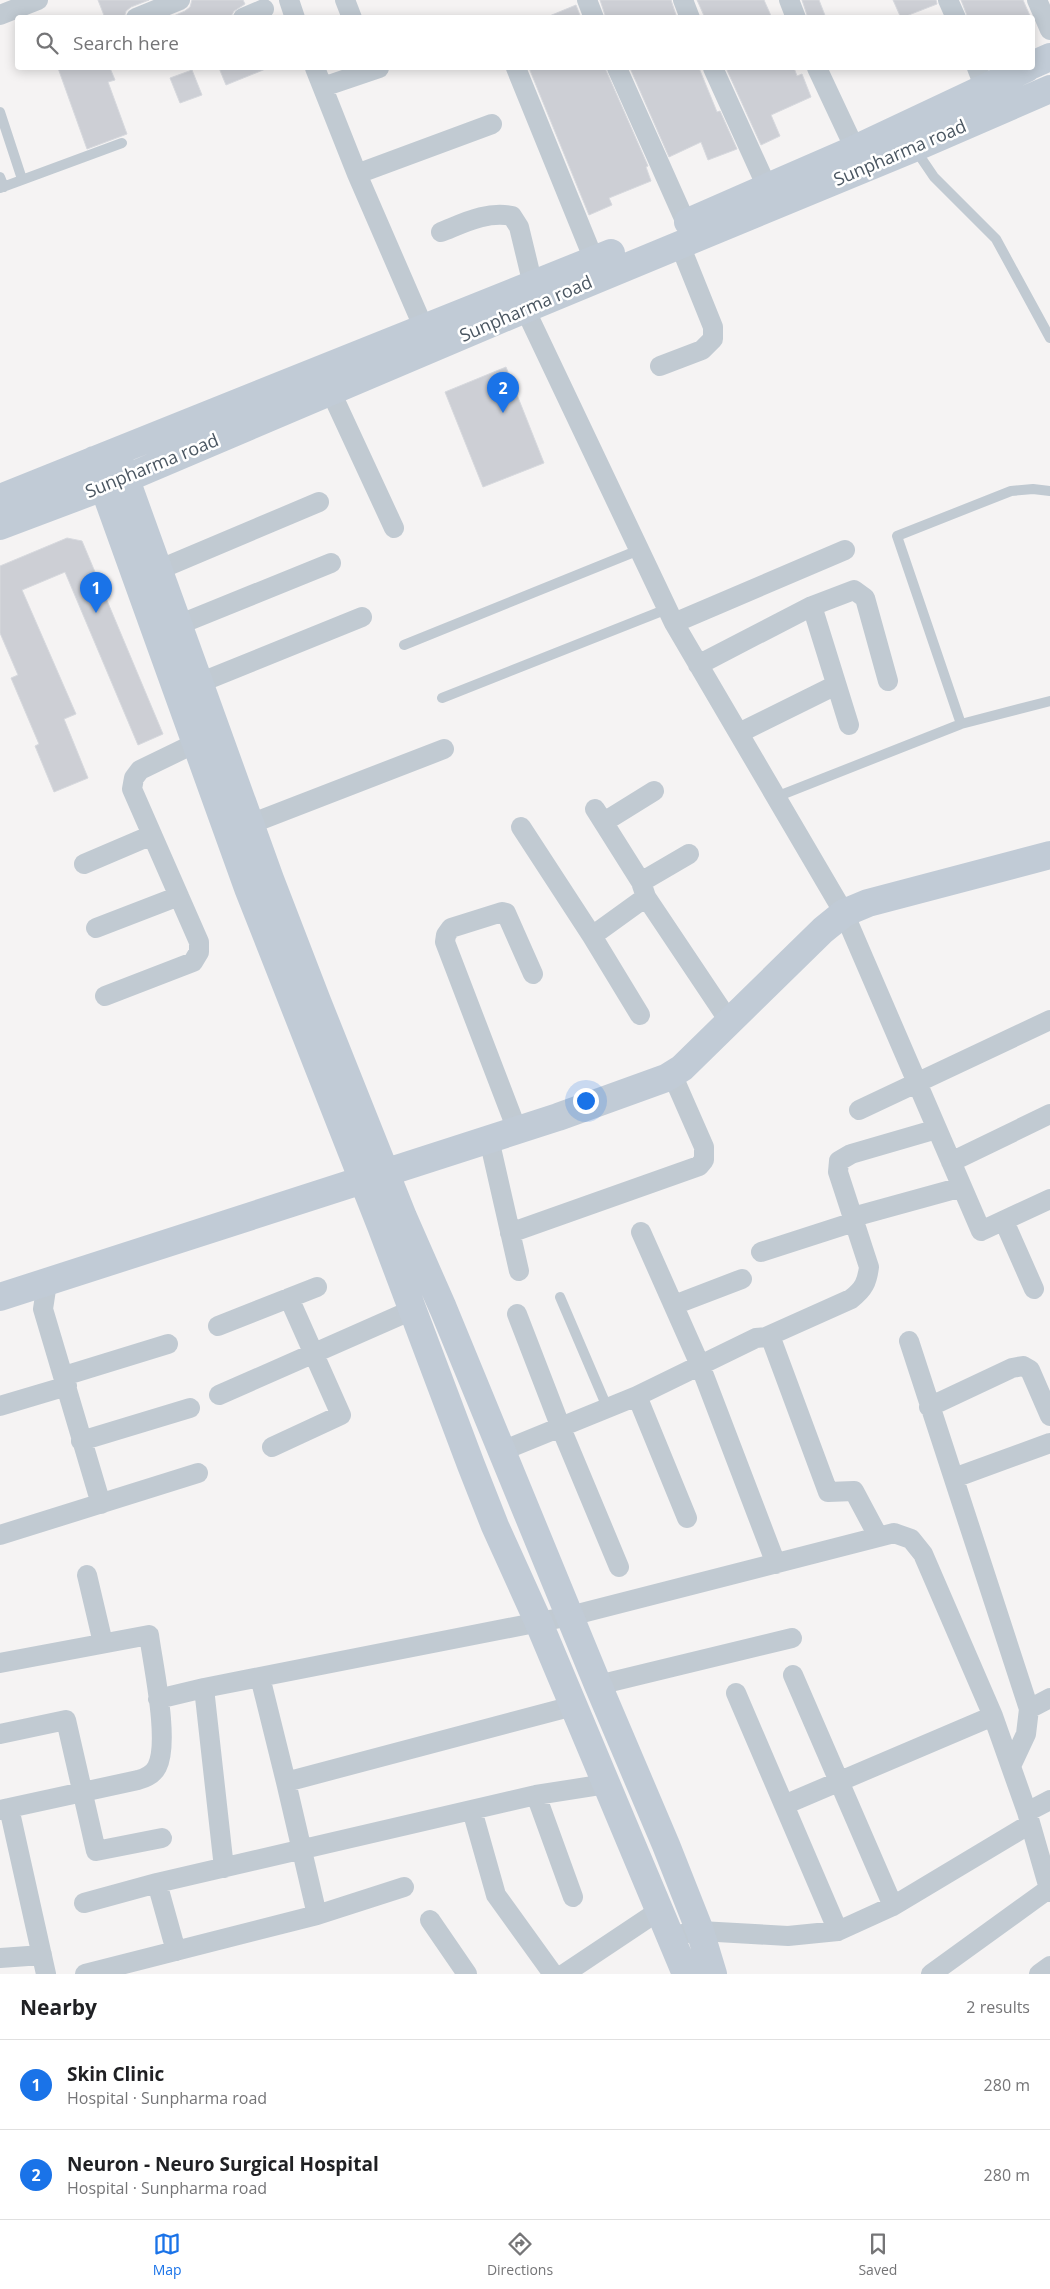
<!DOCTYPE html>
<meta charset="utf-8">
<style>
body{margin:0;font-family:"Open Sans",sans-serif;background:#f2f2f2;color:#202124}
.you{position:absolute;left:585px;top:1100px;width:18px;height:18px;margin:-12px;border:4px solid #fff;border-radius:50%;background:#1a73e8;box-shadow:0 0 0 8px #1a73e833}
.badge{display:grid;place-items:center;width:32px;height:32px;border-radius:50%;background:#1a73e8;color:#fff;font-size:16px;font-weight:700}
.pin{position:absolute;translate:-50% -41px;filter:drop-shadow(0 1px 2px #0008)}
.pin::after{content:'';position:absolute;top:26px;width:18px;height:15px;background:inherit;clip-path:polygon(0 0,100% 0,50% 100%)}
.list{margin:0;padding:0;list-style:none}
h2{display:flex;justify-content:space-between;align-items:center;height:65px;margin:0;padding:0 20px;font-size:21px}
h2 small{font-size:16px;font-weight:400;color:#757577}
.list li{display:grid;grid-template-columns:32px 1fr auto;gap:15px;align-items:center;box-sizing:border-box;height:90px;padding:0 20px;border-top:1px solid #e0e0e0}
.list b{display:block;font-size:19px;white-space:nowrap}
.list p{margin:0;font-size:16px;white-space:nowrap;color:#757577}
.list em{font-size:16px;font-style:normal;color:#757577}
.icon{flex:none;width:28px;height:28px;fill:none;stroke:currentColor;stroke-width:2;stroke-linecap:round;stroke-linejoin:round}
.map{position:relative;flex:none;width:1050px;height:1974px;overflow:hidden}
.search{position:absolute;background:#fff;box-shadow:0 2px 12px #0003;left:15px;right:15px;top:15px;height:55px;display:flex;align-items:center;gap:12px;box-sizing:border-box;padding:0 18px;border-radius:5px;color:#757577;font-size:19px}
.sheet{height:245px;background:#fff}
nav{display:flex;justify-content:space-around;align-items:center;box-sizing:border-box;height:70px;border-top:1px solid #e0e0e0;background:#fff;font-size:14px;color:#757577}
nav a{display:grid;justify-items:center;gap:2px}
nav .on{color:#1a73e8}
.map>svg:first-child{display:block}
.building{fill:#cdcfd5;stroke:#d7d9de}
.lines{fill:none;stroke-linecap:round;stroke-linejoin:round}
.lane{stroke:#c1cad2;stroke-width:10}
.street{stroke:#c1cad2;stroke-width:20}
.secondary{stroke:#c1cbd6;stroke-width:28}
.labels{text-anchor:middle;stroke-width:5;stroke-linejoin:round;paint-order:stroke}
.street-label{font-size:18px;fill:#4a5661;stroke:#fff}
</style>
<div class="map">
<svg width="1050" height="1974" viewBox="0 0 1050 1974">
<rect width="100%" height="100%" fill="#f5f3f3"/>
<path class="building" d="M98,0H149L131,7L126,11L124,18H105Z
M192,0H243L245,4L234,11L230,18H169L185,11L190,7Z
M600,0H671L677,18H606Z
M697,0H764L772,18H705Z
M802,0H819L826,18H808Z
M893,0H936L937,4L901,18Z
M961,0H1023L1031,18H968Z
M576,5L581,18H547V17Z
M58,68H110L115,80L108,82L127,134L87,149Z
M219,68H268L226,85Z
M529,68H605L648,166L646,167L651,181L609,198L612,205L589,215Z
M630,68H699L717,112L720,111L737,149L708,160L701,142L669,157Z
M726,68H794L797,76L802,74L811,97L771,115L780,136L761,145Z
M192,70L202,95L180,103L170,78Z
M506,367L544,463L483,487L445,392Z
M67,538L82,541L163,734L138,745L65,572L22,590L76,714L64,719L88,778L54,792L35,746L39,744L11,678L18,675L0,633V566Z"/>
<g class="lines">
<path class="lane" d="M0,112L22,179
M915,149L934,177L996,239L1050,338
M0,177L4,187
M0,188L122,143
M404,645L639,550
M442,698L667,609
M961,724L897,536L1011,491L1033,489L1050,491
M776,797L961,724L1050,701
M560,1297L607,1407"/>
<path class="street" d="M289,0L295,18
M345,0L352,18
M587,0L594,18
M683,0L690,18
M789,0L796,18
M948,0L956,18
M1037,0L1050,30
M0,15L38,0
M136,18L180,0
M243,18L264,9
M315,68L357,174L429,340
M516,68L594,260
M617,68L686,223
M713,68L767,187
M817,68L855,149
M977,68L984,86
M323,87L379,68
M357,174L492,124
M441,232C464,223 486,211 512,216L519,227L533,285
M525,309L674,623L844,913L981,1231L1050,1199
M660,366L702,350L713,339V327L680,245
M331,392L394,528
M158,570L319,502
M812,606L849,725
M674,623L845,550
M178,625L331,563
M698,665L812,606L854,590L865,598L888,681
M199,683L362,617
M739,733L836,685
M595,809L641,882L646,897L592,936L640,1015
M604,822L654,791
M250,824L444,749
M521,827L592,936
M84,864L152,835
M641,882L689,854
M646,897L729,1021
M96,928L179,896
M105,996L193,962L199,952V942L132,789L134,778L140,770L206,738
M859,1110L1050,1020
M517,1130L445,942L446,935L451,928L502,912L506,913L533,974
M489,1139L519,1271
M951,1162L1050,1114
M853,1217L962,1187
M1004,1221L1034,1289
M641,1232L700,1365L776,1564
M510,1233L699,1166L704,1160V1147L672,1074
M761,1252L854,1222
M47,1283L43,1309L101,1504
M674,1305L742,1279
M517,1314L561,1428L619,1567
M218,1326L317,1287
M766,1337L851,1299C864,1289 867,1282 869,1267L838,1172L839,1161L851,1154L937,1129
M909,1341L1029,1709L1026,1734L1011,1766
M64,1376L168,1344
M219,1395L412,1310
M637,1396L687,1518
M0,1406L67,1386
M929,1407L1012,1368L1023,1366L1030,1370L1050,1416
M81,1441L190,1408
M272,1447L341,1415L289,1298
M502,1451L637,1396L756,1338L766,1337L772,1341L828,1492L854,1491L878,1536
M954,1478L1050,1443
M0,1535L198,1473
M87,1575L103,1643
M0,1663L149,1635C153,1665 170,1742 157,1767C153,1775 145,1778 138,1780L0,1810
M793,1675L893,1906
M260,1677L286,1782
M598,1685L792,1638
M204,1688L224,1868
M736,1693L784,1805
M158,1699L204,1688L570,1616L894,1533L911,1539L923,1554L993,1716L1027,1812L1050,1892
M1029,1709L1050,1698
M0,1734L66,1720L96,1851L162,1838
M536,1795L573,1897
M9,1808L46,1974
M472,1810L496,1895L553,1974
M1027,1812L1050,1800
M157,1883L176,1951
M84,1903L157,1883L536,1795L606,1784
M317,1915L404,1887
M430,1920L467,1974
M838,1931L784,1805L993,1716
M670,1936L700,1931L788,1936L838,1931L893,1906L1030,1824
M0,1958L42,1955
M85,1974L317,1915L286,1782L573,1706
M564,1974L660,1910
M931,1974L1050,1888
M1039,1974L1050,1966"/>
<path class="secondary" d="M1032,65L1050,57
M688,222L855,149L1027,68
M116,452L270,879L317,1001L403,1217L443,1308L598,1685L666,1845L700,1931L713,1974
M94,460L248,888L381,1226L471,1465L495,1526L538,1621L686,1974
M0,498L611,253
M0,526L127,478L525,309L914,148L1050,89
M0,1297L558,1117L666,1078L682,1068L823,930L844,913L868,903L1050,855"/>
</g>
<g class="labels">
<g class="street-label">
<text transform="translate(900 153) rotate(-23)" y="6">Sunpharma road</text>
<text transform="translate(526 309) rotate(-23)" y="6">Sunpharma road</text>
<text transform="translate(152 466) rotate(-22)" y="6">Sunpharma road</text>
</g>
</g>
</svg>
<div class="you"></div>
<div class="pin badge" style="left:96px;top:613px">1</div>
<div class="pin badge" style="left:503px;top:413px">2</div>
<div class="search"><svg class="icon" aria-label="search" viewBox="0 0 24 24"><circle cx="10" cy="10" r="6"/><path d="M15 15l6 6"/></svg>Search here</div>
</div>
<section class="sheet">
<h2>Nearby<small>2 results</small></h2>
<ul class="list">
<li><span class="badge">1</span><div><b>Skin Clinic</b><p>Hospital · Sunpharma road</p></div><em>280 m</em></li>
<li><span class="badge">2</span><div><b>Neuron - Neuro Surgical Hospital</b><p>Hospital · Sunpharma road</p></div><em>280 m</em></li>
</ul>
</section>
<nav>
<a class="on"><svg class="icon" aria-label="map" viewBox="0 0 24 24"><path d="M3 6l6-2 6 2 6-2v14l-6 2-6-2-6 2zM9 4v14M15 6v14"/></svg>Map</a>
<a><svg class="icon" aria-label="directions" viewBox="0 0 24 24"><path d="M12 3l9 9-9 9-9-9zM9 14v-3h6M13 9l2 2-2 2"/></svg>Directions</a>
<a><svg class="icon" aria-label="saved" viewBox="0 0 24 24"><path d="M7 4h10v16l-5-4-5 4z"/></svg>Saved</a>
</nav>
